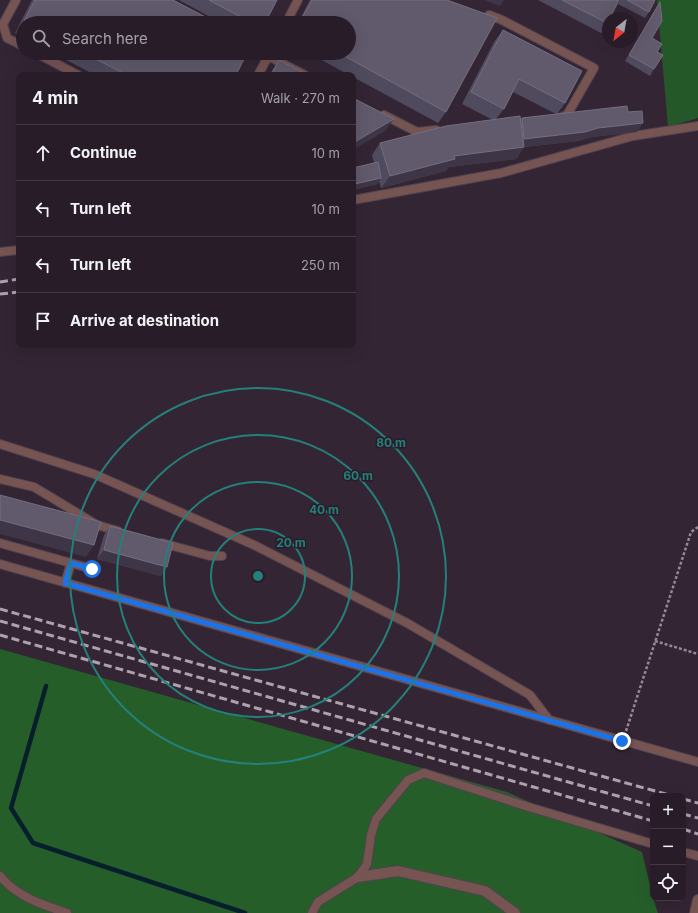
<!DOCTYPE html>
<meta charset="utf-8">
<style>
body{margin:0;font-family:Inter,sans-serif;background:#2f252f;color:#f1f3f6}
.controls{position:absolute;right:12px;bottom:12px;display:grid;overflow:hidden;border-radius:8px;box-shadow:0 4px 16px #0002}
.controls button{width:36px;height:36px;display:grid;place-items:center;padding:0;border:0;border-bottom:1px solid #433a44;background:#271c27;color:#f1f3f6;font:20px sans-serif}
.compass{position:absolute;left:602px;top:12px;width:36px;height:36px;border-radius:50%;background:#271c27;box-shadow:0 4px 16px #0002;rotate:211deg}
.stop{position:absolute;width:12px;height:12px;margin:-9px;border:3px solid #1a73e8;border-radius:50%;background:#fff}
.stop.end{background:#1a73e8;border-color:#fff;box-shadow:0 1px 4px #0008}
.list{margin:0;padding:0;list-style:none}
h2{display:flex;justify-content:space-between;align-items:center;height:52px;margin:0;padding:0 16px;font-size:17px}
h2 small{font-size:13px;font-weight:400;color:#a4a1a7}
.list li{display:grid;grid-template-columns:26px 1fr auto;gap:12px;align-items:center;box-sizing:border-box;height:56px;padding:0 16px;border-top:1px solid #433a44}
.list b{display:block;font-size:15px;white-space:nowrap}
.list em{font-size:13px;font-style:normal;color:#a4a1a7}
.icon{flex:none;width:22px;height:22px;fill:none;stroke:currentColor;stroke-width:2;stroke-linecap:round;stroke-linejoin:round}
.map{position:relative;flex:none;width:698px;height:913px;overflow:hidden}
.search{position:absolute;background:#271c27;box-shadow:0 4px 16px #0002;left:16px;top:16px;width:340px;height:44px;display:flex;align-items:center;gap:10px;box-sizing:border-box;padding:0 14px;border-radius:22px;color:#a4a1a7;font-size:15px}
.panel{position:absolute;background:#271c27;box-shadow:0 4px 16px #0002;left:16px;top:72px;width:340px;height:276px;border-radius:8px}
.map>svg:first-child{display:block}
.green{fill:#255828}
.forest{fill:#265e2a}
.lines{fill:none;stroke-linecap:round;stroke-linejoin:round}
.stream{stroke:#071f2d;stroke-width:4.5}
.lane-casing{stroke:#504250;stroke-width:10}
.street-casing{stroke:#504250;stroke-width:12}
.path{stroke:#968996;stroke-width:2.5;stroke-dasharray:3 2;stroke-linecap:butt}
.lane{stroke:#765452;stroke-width:8}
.street{stroke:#765452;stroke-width:10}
.rail{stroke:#ada1ad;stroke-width:3;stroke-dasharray:8 4;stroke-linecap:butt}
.wall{fill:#4f4a5d;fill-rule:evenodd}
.shaded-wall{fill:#3e3547}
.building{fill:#605a6c;stroke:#756e7f}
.route{stroke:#1a73e8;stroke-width:5}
.ring{fill:none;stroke:#24807a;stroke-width:2}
.centre{fill:#24807a;stroke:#2a1c2a;stroke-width:2}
.ring-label{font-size:12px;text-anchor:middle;font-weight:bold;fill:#24807a;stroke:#2a1c2a;stroke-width:3;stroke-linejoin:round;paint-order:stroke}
</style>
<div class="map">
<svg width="698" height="913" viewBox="0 0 698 913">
<rect width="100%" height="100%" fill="#342534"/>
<path class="green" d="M657,0H698V118L668,127Z"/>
<path class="forest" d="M0,649L507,792L642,852L653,898L658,913H0Z"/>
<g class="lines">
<path class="stream" d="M46,686L11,808L33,843L245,913"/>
<g class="lane-casing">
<path id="lane" d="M16,0L3,24L7,38L23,46
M489,15L502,20L594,68L567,115L559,118
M286,23L298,0
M36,53L78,75
M262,53L305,75
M258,75L270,53
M384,115L417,132L436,130
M353,200L501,173L633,136L698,126
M0,252L19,250
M0,444L94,474L254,545L407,623L530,695L549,720
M0,479L34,487L97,525L118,531
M0,543L92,569
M162,543L210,556H222
M0,564L698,762
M65,583L71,563
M683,852L698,856
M0,876C17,897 43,905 67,913
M312,913L318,902L358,877L367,864L371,835L376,819L408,780L424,773L532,808L653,844"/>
</g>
<g class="street-casing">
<path id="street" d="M358,877L398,871L485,891L515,913
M695,913L698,900"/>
</g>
<path class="path" d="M655,641L698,654
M626,731L691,532L698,527"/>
<use href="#lane" class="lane"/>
<use href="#street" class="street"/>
<path class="rail" d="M0,282L19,279
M0,294L19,292
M0,609L673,796
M0,621L653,806
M0,635L653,821
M683,799L698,803
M683,814L698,818
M683,829L698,834"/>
</g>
<path class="wall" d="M32,0H173L217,23H23V37L15,33Z
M179,0H277L265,23H221Z
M310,0H447L446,112L438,123L353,77V75H349L309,53H349V23H298Z
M538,0H619L607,23L601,33Z
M620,0H655L649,12L645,18L618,4Z
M660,2L652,38L657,52L654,69L650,76L625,61L656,8Z
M503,30L565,103L557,114L628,112L643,123L637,132L592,137L578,141L524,147L516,159L449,167L446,171L381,188L379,181L377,184L353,190V168L374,163L372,155L380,143L493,120L462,104L494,42ZM513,92L523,97L556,114L522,118L521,119H496L504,109Z
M53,53H247L236,75H95Z
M279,60L308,75H269Z
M110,526L167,567L161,576L97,559L104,535Z"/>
<path class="shaded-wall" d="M484,0H504L500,6Z
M394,119L385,131L353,150V143Z
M643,123L637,132L592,137L578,141L524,147L516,159L449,167L446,171L381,188L390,176L454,156L518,148L524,139L598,128Z
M381,178L377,184L353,190V186L355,184Z
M0,520L94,545L86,557L0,534Z
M104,550L167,567L161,576L97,559Z"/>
<path class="building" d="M35,0H173L217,23H27L24,21Z
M209,0H277L265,23H252Z
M312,0H447L497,18L446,112L339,53H349V23H299Z
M562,0H619L610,18H608V22L607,23Z
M627,0H655L649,12Z
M660,2L662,21L652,38L662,44L657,52L663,55L654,69L629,55Z
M503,30L582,71L565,103L519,79L504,109L471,92Z
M84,53H247L236,75H127Z
M279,60L308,75H271Z
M353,98L394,119L353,143Z
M627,106L628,112L642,111L643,123L598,128L585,132L524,139L522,118Z
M520,116L524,147L454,156L455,159L390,176L380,143L446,126Z
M378,162L381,178L355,184L353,177V168Z
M0,495L101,522L94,545L0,520Z
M110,526L173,543L167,567L104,550Z"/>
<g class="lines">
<path class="route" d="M92,569L71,563L65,583L622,741"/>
</g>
<g class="ring">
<circle cx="258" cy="576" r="47"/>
<circle cx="258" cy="576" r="94"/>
<circle cx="258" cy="576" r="141"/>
<circle cx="258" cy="576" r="188"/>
</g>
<circle cx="258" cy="576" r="6" class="centre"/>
<g class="ring-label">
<text x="391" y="447">80 m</text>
<text x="358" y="480">60 m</text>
<text x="324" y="514">40 m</text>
<text x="291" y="547">20 m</text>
</g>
</svg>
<div class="controls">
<button>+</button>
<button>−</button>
<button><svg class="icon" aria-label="locate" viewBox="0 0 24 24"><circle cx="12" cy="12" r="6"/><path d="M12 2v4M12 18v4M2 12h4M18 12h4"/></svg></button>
</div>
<svg class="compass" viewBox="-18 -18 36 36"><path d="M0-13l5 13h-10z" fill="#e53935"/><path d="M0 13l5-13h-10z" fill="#a4a1a7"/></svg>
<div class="stop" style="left:92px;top:569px"></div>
<div class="stop end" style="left:622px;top:741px"></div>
<div class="search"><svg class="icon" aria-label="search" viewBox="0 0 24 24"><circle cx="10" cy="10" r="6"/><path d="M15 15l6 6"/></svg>Search here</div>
<section class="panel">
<h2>4 min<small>Walk · 270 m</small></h2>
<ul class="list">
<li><svg class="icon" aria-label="ahead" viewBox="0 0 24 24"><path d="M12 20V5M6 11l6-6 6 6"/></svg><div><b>Continue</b></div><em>10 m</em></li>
<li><svg class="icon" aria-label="left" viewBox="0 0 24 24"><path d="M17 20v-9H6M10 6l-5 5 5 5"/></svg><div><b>Turn left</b></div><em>10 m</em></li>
<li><svg class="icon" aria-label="left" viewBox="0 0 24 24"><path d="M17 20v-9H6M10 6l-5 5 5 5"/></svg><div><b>Turn left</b></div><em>250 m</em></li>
<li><svg class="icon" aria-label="arrive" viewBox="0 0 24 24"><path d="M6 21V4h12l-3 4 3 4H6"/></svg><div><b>Arrive at destination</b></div></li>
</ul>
</section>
</div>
